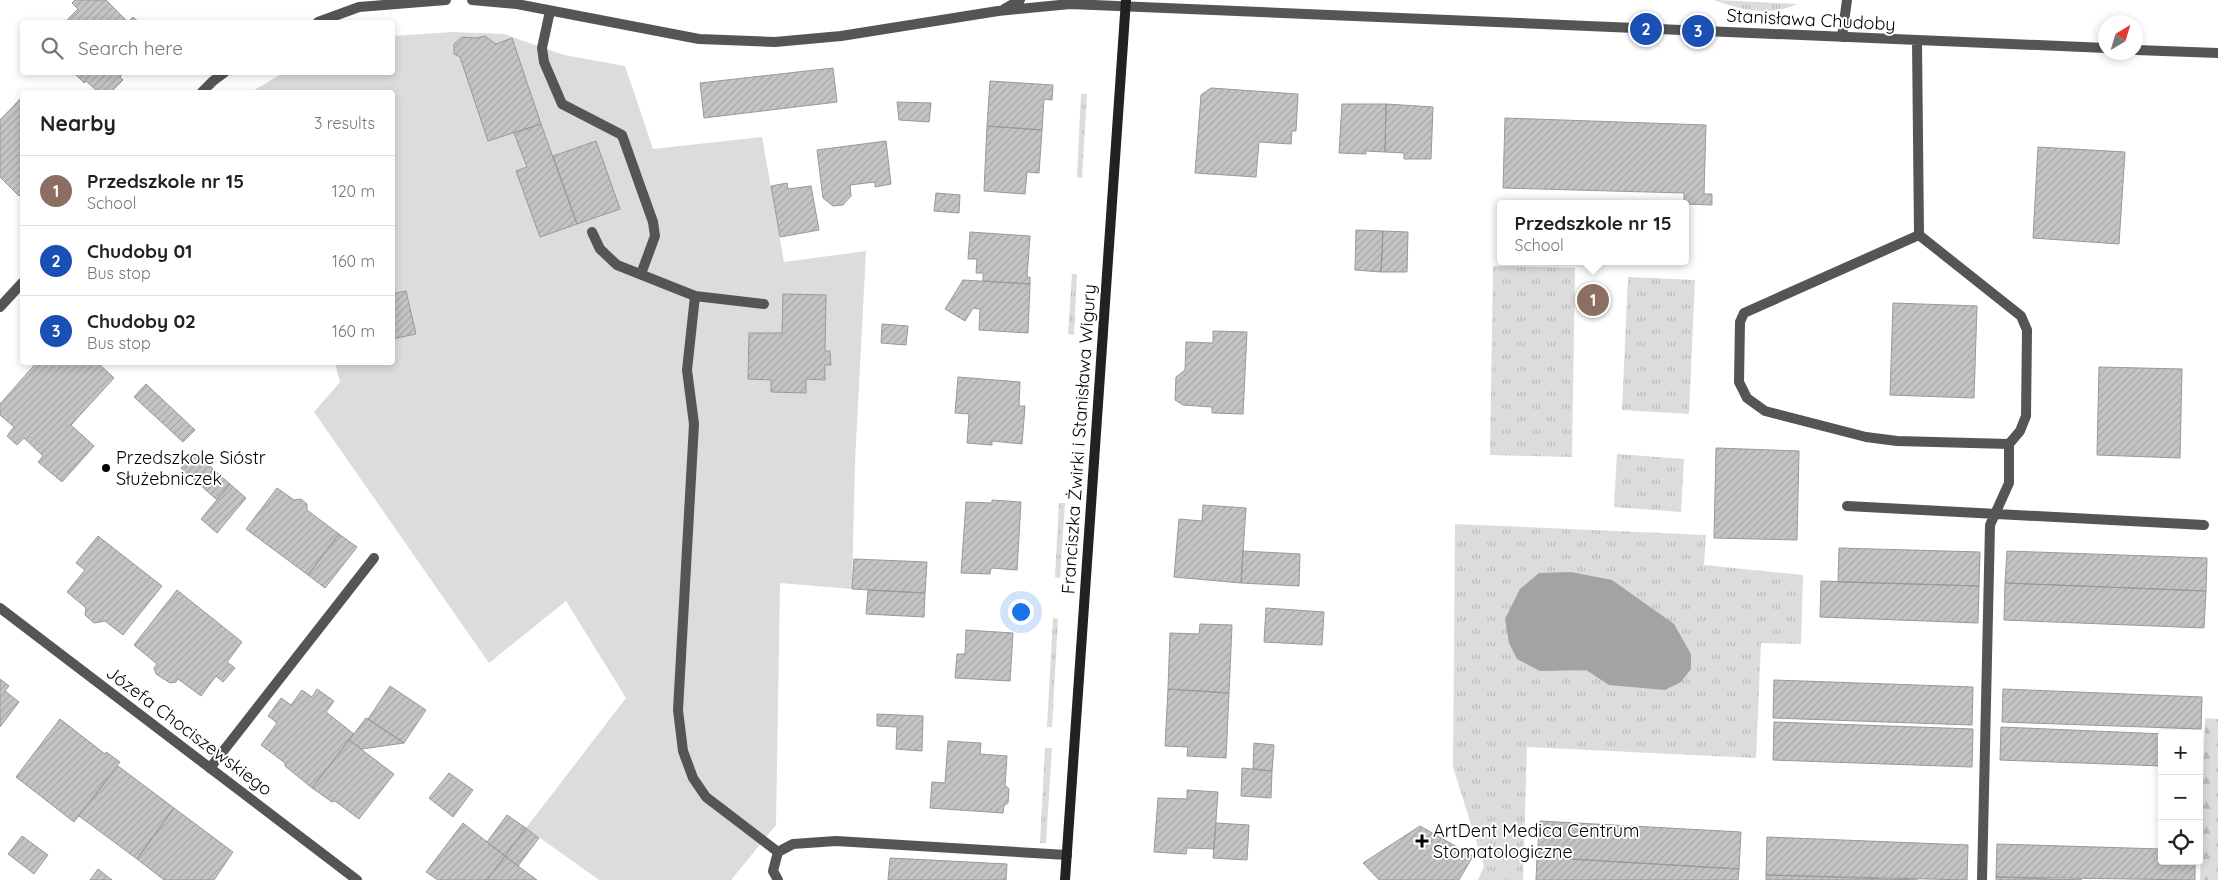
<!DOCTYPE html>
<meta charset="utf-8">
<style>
body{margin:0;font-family:Quicksand,sans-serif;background:#f2f2f2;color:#222}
.controls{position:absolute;right:15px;bottom:15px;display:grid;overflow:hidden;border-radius:5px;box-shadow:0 2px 8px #0003}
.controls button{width:45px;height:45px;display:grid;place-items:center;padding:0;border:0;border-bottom:1px solid #e0e0e0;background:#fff;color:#222;font:25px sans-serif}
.compass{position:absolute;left:2098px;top:15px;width:45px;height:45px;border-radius:50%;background:#fff;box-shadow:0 2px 8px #0003;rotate:38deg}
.you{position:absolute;left:1020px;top:611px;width:18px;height:18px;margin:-12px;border:4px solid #fff;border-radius:50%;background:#1a73e8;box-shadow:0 0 0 8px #1a73e833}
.badge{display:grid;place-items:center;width:32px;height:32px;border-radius:50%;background:#000;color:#fff;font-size:16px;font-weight:700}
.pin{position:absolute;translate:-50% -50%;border:2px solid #fff;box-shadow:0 1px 5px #0006}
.popup{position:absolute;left:1497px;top:200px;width:192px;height:65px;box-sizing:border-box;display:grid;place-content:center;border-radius:5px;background:#fff;filter:drop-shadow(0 1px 4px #0005);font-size:16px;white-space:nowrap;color:#767676}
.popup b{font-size:19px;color:#222}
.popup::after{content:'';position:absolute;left:50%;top:100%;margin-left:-10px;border:10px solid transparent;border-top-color:#fff}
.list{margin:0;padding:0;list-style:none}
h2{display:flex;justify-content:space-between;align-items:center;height:65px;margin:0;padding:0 20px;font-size:21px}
h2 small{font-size:16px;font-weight:400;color:#767676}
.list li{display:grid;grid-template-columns:32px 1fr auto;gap:15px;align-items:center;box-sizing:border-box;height:70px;padding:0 20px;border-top:1px solid #e0e0e0}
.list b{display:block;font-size:19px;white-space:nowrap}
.list p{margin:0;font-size:16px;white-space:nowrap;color:#767676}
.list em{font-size:16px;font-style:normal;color:#767676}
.icon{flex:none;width:28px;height:28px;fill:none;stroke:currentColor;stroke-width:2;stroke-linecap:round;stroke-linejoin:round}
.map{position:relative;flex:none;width:2218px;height:880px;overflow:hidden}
.search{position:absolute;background:#fff;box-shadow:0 2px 8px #0003;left:20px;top:20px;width:375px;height:55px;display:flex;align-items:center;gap:12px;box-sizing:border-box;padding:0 18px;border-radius:5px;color:#767676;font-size:19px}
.panel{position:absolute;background:#fff;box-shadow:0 2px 8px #0003;left:20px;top:90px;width:375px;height:275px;border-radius:5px}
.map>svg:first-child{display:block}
.grass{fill:url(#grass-tufts)}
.forest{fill:url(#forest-firs)}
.garden{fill:#dcdcdc}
.water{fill:#a3a3a3}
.building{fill:url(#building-hatch);stroke:#999}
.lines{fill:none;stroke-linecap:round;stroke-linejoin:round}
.lane{stroke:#555;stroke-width:10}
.street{stroke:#555;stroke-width:10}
.secondary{stroke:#222;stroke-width:10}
.poi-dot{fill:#000;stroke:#fff;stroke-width:2}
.labels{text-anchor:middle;stroke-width:4;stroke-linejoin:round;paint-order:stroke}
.street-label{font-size:18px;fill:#000;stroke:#fff}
.poi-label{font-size:18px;fill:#000;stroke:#fff;text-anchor:start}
</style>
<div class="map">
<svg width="2218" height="880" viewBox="0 0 2218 880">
<defs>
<pattern id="grass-tufts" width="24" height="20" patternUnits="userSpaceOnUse" patternTransform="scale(1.25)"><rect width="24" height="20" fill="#dcdcdc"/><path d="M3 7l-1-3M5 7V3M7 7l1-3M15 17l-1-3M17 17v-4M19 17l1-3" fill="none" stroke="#bbb"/></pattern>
<pattern id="forest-firs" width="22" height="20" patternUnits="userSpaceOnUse" patternTransform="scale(1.25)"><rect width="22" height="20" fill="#dcdcdc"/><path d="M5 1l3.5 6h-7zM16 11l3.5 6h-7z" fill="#bbb"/></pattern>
<pattern id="building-hatch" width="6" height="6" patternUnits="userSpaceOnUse" patternTransform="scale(1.25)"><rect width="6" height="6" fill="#c4c4c4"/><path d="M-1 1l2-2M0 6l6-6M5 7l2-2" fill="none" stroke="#a7a7a7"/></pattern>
</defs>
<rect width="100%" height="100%" fill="#fff"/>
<path class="grass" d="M1714,0H1718L1797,4C1771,17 1740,10 1714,0Z
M1081,94H1087L1082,178L1077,177Z
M1493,266L1575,268L1572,457L1490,455Z
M1072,274H1077L1074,335L1068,334Z
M1628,277L1695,280L1689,414L1622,410Z
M1617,454L1684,459L1681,512L1614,507Z
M1059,503H1065L1060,578L1055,577Z
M1455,524L1706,535L1704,565L1803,575L1801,644L1761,643L1756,758L1527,747L1523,880H1478L1484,866L1453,767Z
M1053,618L1058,619L1052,727H1047Z
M1045,748H1052L1046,843H1040Z"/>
<path class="forest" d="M2205,718L2218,719V880H2200Z"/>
<path class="garden" d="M452,32L504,34L564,55L625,66L653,149L762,137L784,262L866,251L855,462L852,589L780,583L776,825L731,880H599L526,828L626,698L566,601L489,663L314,412L340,382L335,363L392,362V92H251L283,73L392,72L393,36Z"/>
<path class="water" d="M1571,572L1612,580L1674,624L1691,654V669L1681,682L1665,690L1609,685L1586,670L1540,671L1517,659L1509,643L1505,619L1520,589L1539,573Z"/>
<path class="building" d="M75,0H106L128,22L133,17L139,22H65L78,9L72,3Z
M485,36L496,44L512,38L541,124L488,141L460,57L454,54V44L462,37L477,38Z
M833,68L837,102L704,118L700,83Z
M73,72H124L120,77L123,80L111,92H98L86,81L84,83Z
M990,81L1053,85L1052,100L1044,99L1042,130L987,126Z
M1211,88L1298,94L1296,131H1292L1291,144L1259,142L1256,177L1195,173L1201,95Z
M22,97V192L19,196L0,177V120Z
M897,102L931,103L929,122L899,120Z
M1342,104H1386L1385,152L1366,151V154L1339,153Z
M1386,104L1433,107L1431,159H1404V153L1385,152Z
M1505,118L1706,125L1704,194H1712V205L1684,204V193L1503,188Z
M541,124L577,224L540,237L516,171L527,167L514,133Z
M987,126L1042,130L1039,173L1027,172L1025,194L984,191Z
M596,141L620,209L577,224L553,156Z
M886,141L891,184L875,187V182L850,185L851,196L843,205L833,206L823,198L817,150Z
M2038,147L2125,152L2119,244L2033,238Z
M787,183L788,189L811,186L819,230L780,237L771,186Z
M936,193L960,195L959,213L934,211Z
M1356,230L1383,231L1381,272L1355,270Z
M1383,231L1408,232L1407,272H1381Z
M970,232L1030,236L1027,277H1030V284L983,281V273H976L977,259H968Z
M963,280L1030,284L1028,333L979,330L980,309L973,308L965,321L945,309Z
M406,291L416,334L392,339V294Z
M783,294L826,295L825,351H830L831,365H825V380L806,379V393L771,392V380L748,379L749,333H782Z
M1893,303L1977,306L1974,398L1890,395Z
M882,324L908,326L906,345L881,343Z
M1213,331L1247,332L1243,414L1212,413V407L1183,405L1175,400L1176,377L1185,370L1186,342L1213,343Z
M37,362H97L114,378L71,425L94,446L62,482L38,462L43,456L24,438L17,445L7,436L14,427L0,415V404Z
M2099,367L2182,369L2180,458L2097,455Z
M958,377L1020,382L1019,406H1025L1022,444L992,441V445L967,443L969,414L955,413Z
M146,384L195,430L183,442L134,397Z
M1716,448L1799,451L1797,540L1714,538Z
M194,452L230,484L217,500L181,468Z
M230,484L246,498L217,533L201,519Z
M277,488L294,500L301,499L307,504V510L339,534L308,575L246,529Z
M992,500L1021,502L1017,570L991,568L990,574L961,573L966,502L992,503Z
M1203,505L1246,508L1241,583L1174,577L1179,519L1202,521Z
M339,534L357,547L325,588L308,575Z
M98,536L162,586L123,635L105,621L94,623L85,615L86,608L67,592L85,570L76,563Z
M1839,548L1980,552L1979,586L1838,582Z
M1243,551L1300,554L1299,586L1241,583Z
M2007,551L2207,558L2206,591L2005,583Z
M854,559L927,562L925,593L852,589Z
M1821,581L1979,586L1978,623L1820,617Z
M2005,583L2206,591L2204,628L2004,620Z
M177,590L242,642L227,662L235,668L223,682L216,676L201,696L178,679L176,682L170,683L156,674L154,668L157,664L134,645Z
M868,590L925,593L924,617L866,614Z
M1266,608L1324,612L1322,645L1264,642Z
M1200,624L1232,625L1229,693L1168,689L1170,633L1199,634Z
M966,630L1013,633L1010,681L955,678L957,654H965Z
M0,679L9,686L5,691L19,702L0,727Z
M1774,680L1973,687L1972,725L1773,718Z
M390,686L426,710L404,743L368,719Z
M317,689L334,701L326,712L354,734L312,788L285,766V763L261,745L277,723L268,716L281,698L291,705L302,690L312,697Z
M1168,689L1229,693L1226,758L1187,756L1188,747L1165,746Z
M2003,689L2202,697L2201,729L2002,722Z
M877,714L923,716L922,751L896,749L897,727L877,726Z
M366,718L368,719L404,743L362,749L349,740Z
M60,719L105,754L106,752L120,762L74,822L16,777Z
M1774,722L1973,729L1972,767L1773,760Z
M2001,727L2164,734H2162V766L2000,760Z
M349,740L394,774L359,819L335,801L332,802L312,788Z
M948,741L981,743L980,754L1007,756L1005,785L1009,789L1008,803L1004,806L1003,813L930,808L932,782L945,783Z
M1254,743L1274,745L1272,771L1253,769Z
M118,766L174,808L137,859L79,816Z
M1242,768L1272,771L1271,798L1241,796Z
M449,773L473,790L453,817L429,798Z
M1187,790L1218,792L1214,849L1187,848L1186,854L1154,852L1158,798L1187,799Z
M174,808L233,852L214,880H164L137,859Z
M507,815L526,828L505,856L487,842Z
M1540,821L1741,832L1739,869L1537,857Z
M463,823L505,856L487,880H438L426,872Z
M1216,823L1249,825L1247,860L1213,858Z
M1420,826L1473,856L1459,880H1379L1363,863Z
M526,828L539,838L518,866L505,856Z
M22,836L48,855L34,874L8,854Z
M1767,837L1968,845L1967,880L1766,875Z
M1997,844L2162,849V861H2195V880L1996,877Z
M505,856L518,866L537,880H487Z
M1537,857L1739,869L1738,880H1536Z
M890,858L1007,864L1006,880H888Z
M98,869L112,880H90Z
M1766,875L1918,880H1766Z
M1996,877L2082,880H1996Z"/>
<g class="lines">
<path class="lane" d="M550,11L542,48L544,62L562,104L622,135L653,222L655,236L641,274
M592,232L600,249L617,265L695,296L764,304
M695,296L687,370L694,424L678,710L683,751L693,778L706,797L778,852
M1847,506L2204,525
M210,768L374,558
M778,880L773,871L778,852L793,844L836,841L1067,855
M1982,880L1990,525L2009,483V444"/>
<path class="street" d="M472,0L517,4L699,39L775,42L841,36L998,11L1070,4L2106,48
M1004,9L1020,0
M318,22L359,7L446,0
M1842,37L1847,0
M1917,41L1919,235L1744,313L1740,322L1739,382L1747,398L1765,411L1866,437L1897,441L2009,444L2020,431L2026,416L2027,330L2021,316L1919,235
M2136,50L2218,53
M202,92L213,81L225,72
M0,307L22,283
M0,608L357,880"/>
<path class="secondary" d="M1065,880L1126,0"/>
</g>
<g class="poi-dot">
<circle cx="106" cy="468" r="5"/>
<path d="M1419.5 833.5h5v5h5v5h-5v5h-5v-5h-5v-5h5z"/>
</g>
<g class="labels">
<g class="street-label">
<text transform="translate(1811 20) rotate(3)" y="6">Stanisława Chudoby</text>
<text transform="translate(1079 439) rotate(-86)" y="6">Franciszka Żwirki i Stanisława Wigury</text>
<text transform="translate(189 731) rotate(37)" y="6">Józefa Chociszewskiego</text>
</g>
<g class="poi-label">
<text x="116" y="464">Przedszkole Sióstr<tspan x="116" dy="21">Służebniczek</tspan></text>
<text x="1433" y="837">ArtDent Medica Centrum<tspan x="1433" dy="21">Stomatologiczne</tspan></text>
</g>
</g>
</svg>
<div class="controls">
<button>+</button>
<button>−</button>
<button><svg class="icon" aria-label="locate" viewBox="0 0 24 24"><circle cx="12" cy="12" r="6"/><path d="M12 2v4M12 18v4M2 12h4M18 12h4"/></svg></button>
</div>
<svg class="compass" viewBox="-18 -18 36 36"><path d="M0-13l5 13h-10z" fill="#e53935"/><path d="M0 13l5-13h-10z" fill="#767676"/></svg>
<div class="you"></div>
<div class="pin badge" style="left:1593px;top:300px;background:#8d6e63">1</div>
<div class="popup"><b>Przedszkole nr 15</b>School</div>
<div class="pin badge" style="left:1646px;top:29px;background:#1a4fb4">2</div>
<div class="pin badge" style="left:1698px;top:31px;background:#1a4fb4">3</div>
<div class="search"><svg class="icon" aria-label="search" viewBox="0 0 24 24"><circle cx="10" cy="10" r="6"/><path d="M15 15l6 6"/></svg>Search here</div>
<section class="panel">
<h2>Nearby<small>3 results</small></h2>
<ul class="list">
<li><span class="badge" style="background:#8d6e63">1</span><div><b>Przedszkole nr 15</b><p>School</p></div><em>120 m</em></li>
<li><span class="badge" style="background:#1a4fb4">2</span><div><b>Chudoby 01</b><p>Bus stop</p></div><em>160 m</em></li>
<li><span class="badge" style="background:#1a4fb4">3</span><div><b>Chudoby 02</b><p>Bus stop</p></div><em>160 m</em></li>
</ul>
</section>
</div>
